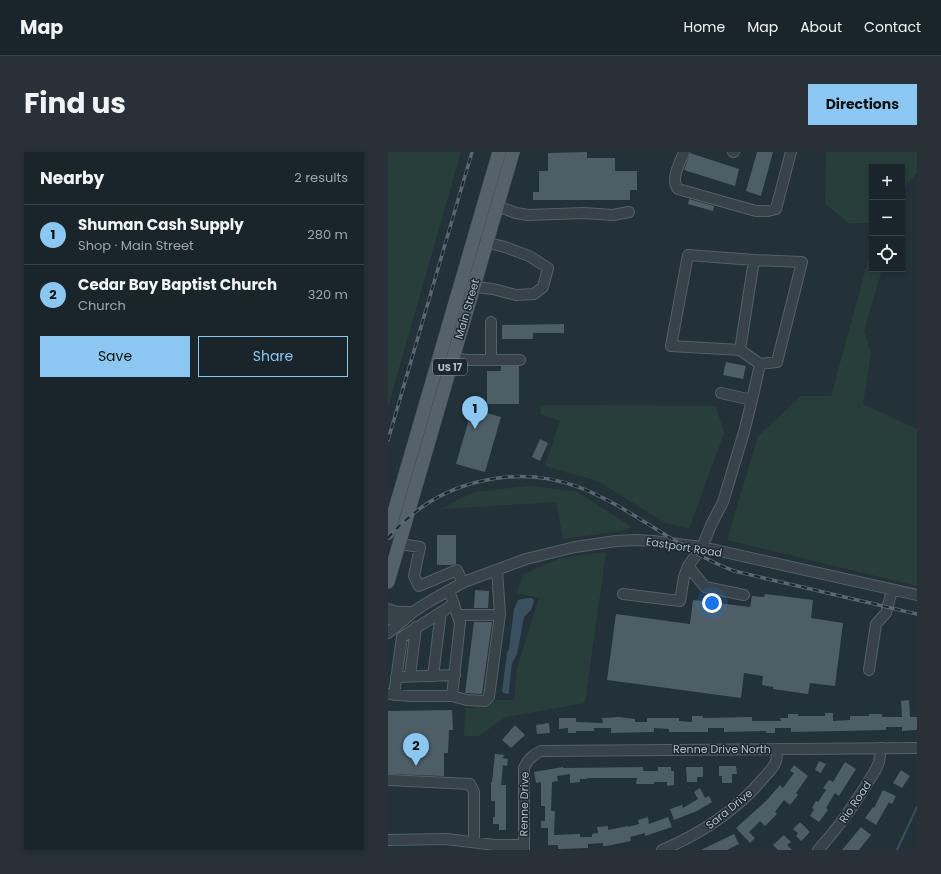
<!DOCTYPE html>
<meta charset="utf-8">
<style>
body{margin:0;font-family:Poppins,sans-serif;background:#273137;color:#f1f3f6}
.controls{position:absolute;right:12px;top:12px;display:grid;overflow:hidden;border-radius:0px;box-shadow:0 2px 6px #0003}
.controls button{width:36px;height:36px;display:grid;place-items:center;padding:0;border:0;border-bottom:1px solid #384247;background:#1a252b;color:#f1f3f6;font:20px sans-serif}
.you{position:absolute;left:324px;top:451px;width:14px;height:14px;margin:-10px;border:3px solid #fff;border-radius:50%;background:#1a73e8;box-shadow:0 0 0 6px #1a73e833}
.badge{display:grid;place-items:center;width:26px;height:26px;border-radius:50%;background:#8bc7f1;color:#111;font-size:13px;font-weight:700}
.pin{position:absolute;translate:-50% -33px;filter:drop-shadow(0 1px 2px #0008)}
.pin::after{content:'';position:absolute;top:21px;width:14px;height:12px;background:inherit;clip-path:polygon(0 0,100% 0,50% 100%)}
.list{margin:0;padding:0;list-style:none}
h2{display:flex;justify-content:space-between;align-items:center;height:52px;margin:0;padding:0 16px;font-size:17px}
h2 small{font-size:13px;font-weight:400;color:#9fa5a9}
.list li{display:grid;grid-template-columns:26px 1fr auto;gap:12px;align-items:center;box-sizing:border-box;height:60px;padding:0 16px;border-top:1px solid #384247}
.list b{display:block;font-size:15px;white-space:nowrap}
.list p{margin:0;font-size:13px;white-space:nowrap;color:#9fa5a9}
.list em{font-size:13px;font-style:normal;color:#9fa5a9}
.actions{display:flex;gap:8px;padding:12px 16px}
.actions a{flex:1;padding:9px 0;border:1px solid #8bc7f1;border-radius:0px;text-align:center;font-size:14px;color:#8bc7f1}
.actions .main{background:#8bc7f1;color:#111}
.icon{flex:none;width:22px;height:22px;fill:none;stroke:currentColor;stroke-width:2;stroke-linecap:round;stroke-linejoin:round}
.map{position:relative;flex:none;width:529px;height:698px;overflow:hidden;border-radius:0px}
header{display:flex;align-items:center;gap:24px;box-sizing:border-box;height:56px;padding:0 20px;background:#1a252b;border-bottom:1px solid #384247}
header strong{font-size:19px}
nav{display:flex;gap:22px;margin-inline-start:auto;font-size:14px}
.intro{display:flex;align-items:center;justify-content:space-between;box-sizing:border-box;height:96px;padding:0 24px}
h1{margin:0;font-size:28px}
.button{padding:10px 18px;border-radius:0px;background:#8bc7f1;color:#111;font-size:14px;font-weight:700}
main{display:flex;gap:24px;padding:0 24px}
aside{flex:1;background:#1a252b;border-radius:0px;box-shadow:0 2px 6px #0003}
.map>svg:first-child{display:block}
.green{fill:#283e3a}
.water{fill:#38505f}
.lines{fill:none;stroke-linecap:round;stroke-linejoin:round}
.stream{stroke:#38505f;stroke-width:2}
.building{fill:#4e5e67}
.minor-casing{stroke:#556067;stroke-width:12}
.major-casing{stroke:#434e55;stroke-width:14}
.minor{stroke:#374249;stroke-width:10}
.major{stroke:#556269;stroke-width:13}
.rail-casing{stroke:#596770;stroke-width:3.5}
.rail{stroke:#1c272e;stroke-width:2;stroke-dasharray:6;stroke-linecap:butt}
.labels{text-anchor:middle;stroke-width:3;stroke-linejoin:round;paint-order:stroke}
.shield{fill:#1c272e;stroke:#859098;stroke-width:1}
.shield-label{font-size:10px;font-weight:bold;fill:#b2bdc5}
.street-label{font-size:11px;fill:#b2bdc5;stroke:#1c272e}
</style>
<header>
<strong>Map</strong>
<nav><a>Home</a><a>Map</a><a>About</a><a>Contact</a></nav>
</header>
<div class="intro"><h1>Find us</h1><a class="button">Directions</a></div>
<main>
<aside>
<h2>Nearby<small>2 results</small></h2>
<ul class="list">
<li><span class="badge">1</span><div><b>Shuman Cash Supply</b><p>Shop · Main Street</p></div><em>280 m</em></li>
<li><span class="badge">2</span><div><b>Cedar Bay Baptist Church</b><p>Church</p></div><em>320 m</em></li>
</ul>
<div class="actions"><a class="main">Save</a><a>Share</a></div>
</aside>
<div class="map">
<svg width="529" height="698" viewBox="0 0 529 698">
<rect width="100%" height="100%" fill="#233139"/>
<path class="green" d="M0,0H73L0,255Z
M438,0H529V21L518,33L514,46V15H484V71H461L437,52Z
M484,94V117H494L476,179L483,201L475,252L529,277V434L339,388L370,284L413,244H443Z
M152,253L328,254L336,281L301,377L277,371L210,329L157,314L172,269L153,262Z
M141,334L188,339L244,375L235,379L175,387L168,350L53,357L86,340Z
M218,400L197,551L118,565L91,584H76L77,556L99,555L108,548H126L129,516L151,446L128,441L136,422L172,406Z"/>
<path class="water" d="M139,446H144L146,449L143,458L136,465L129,502L124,511L121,540L120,542L115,541L114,539L119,501L121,497L126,457L130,448Z"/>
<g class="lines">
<path class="stream" d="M509,698L529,655"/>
</g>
<path class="building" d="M199,0V6H227V19H249V38H242V48H145V40H151V19H160V1Z
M369,0H385L373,44L358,39Z
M302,1L351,17L347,34L296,18Z
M301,47L326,54L325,59L300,52Z
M176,172V181H145V187H114V173Z
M338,210L358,214L355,227L335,223Z
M113,214H131V252H99V219H113Z
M84,257L113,265L97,320L68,312Z
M152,287L160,291L152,309L144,305Z
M49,383H68V412L64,413H49Z
M87,438L101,439L100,456H86Z
M377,442L425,448L423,466L455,471L447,534L422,531L420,542L385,537V535L374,533L375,524L356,521L353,546L219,528L228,462L302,472L305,448L362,455L364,444L376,445Z
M86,470H104L94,542L77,541Z
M521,548L522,565H529V578L514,579V575H498V578L403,580V576H387V581H378V579L336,580V576H320V580H281V577L266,576V580L223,581V576H206V579H188V581H180V576L171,577V566H188V570L215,571L214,566L231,565L247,567V570H259V566H291V569L304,570V564H315V566L364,565V569H393L392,566H400V562H410V564H437V561H445V569L462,568V564H481V562H494V565H514L513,549Z
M64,558L65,578H61L60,601H56V624L0,622V559Z
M161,571L162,581L149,582L148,573Z
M127,573L137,583L123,596L114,588Z
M107,602L117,603L114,606L120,607L119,614L115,613L113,633H118V678H111V672H105V665H107V649H103V630H104Z
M431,609L438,612L433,621L427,618Z
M457,610L468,617L451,644L447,641L438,656L440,658L431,670L422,664L426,657L424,656L428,649L430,650L438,638L435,636L441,628L445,630Z
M406,613L420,624L408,641L410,643L402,653L396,648L387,660L389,662L377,674L372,669L361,680L367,686L362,691L348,676L379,648L392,633L395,636L406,621L402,619Z
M331,614H348L349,622H344V631H334V624H331Z
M175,615V616L255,615V619H270V615H283V619H286V633L279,634V630H266V632H248L249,626H199V627H192V630L182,631V622L169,624L170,629L164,630L163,659H167L166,683L192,682V685H204V682L210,681L209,675L220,674V678L240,674V675L251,672L250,668L260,665L261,672L280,665L284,675L257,684V681L242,685L243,689L219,694H215V691L200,692V696L170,697V693H160V676H153V669H157V654H153V630L148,631L146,620Z
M298,615H315V625H309V630H299Z
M513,618L522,624L514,636L505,631Z
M312,636L317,646L321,644L324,650L309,659L286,668L282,657L294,653L295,656L310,647L306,640Z
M495,638L508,644L504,652L501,650L488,673L477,666L485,655L486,656Z
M412,670L422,680L413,689L408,684L410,681L405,677Z
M473,675L483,683L471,698H454Z
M346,682L351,692L339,698H313Z
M396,683L403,690L399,693L404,698H390L385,693Z"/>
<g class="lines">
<g class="minor-casing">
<path id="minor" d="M296,0C292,11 282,27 290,37L368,59H380L388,57L403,0
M345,0H346
M109,54L128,61L140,63L196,61L225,63L241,60
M86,135L105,137L128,143L146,142L155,135L160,116L141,104L117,95L93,89
M352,198L366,108
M65,206L80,208H132
M103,208V170
M364,248L372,212L389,210L414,110L366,108L300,103L283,194L352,198L372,212
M11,392L32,395L26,424L31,434L69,418L75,431
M300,414L317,435L356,443
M235,442L292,449L296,425L300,414L314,395L324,371L335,350L356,280L364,248L333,241
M0,457L9,460H25
M69,463H111
M0,467L10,469L16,468L25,460L42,449L76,430L138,407L187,395L228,389L248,388L265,389L314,395L529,443
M0,481L16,468
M481,518L488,472L498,461L504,438
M22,524L28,475
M45,524L53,460
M8,525L67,523
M0,542L23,544H64L72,471L61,438
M6,543L14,485L66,452
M64,544L79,548L97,549L101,545L112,462L109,418
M0,628L82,632L86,640V690
M0,688L58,687L107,693H136
M136,698V616C140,607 145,603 153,599L529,596
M274,698C312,682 346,660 373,629C378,623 386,616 388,609C389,606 389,601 389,597
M430,698C453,673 471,646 488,617L491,610L493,596"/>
</g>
<g class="major-casing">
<path id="major" d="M0,381L111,0
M0,430L125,0"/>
</g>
<use href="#minor" class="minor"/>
<use href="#major" class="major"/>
<g class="rail-casing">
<path id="rail" d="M0,288L84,0
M0,386C25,357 57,337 94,329C200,304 257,385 346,419L529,462"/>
</g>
<use href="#rail" class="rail"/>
</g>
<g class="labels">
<rect class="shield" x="45" y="207" width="34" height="16" rx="3"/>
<g class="shield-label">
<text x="62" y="219">US 17</text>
</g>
<g class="street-label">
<text transform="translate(79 157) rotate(-74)" y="4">Main Street</text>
<text transform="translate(296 395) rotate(9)" y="4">Eastport Road</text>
<text x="334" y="601">Renne Drive North</text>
<text transform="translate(467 650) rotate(-56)" y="4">Rio Road</text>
<text transform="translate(136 652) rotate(-89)" y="4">Renne Drive</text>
<text transform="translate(341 657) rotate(-39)" y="4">Sara Drive</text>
</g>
</g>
</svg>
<div class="controls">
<button>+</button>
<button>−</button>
<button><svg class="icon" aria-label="locate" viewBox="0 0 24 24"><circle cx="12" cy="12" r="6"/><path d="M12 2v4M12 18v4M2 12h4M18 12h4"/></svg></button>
</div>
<div class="you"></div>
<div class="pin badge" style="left:87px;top:277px">1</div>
<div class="pin badge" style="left:28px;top:614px">2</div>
</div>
</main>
